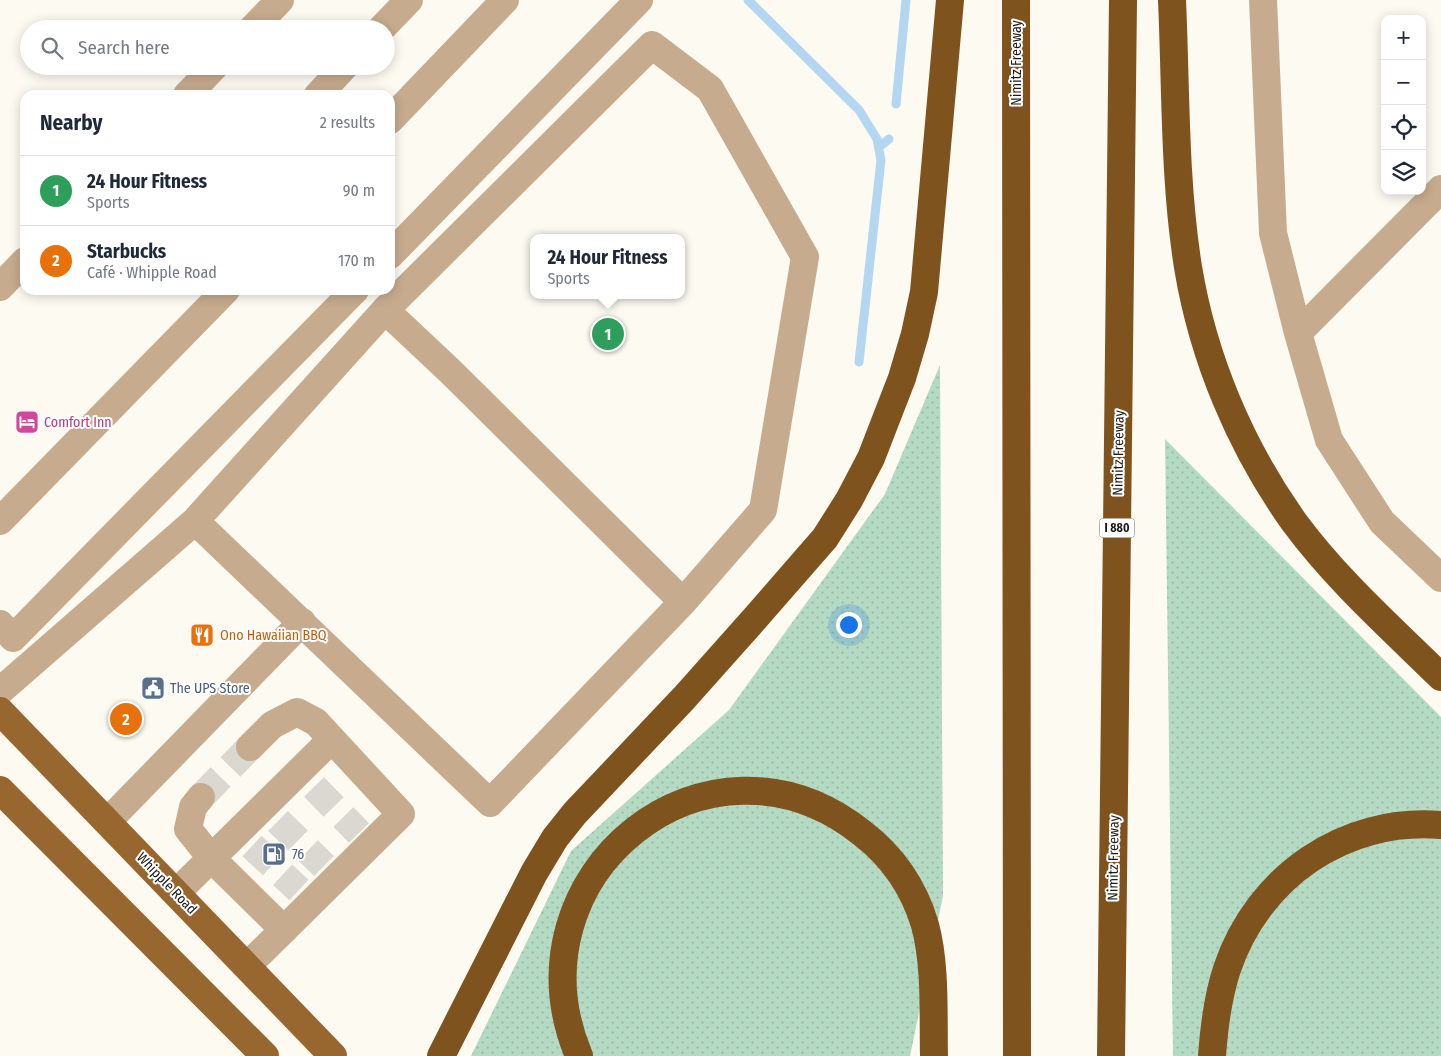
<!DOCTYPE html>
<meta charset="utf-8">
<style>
body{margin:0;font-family:"Fira Sans Condensed",sans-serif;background:#f6f6f7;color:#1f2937}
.controls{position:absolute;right:15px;top:15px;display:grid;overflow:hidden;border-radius:10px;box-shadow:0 2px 12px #0003}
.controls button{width:45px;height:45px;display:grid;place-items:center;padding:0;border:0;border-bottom:1px solid #e0e1e3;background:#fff;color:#1f2937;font:25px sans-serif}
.you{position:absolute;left:848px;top:624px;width:18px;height:18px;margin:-12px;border:4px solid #fff;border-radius:50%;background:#1a73e8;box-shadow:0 0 0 8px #1a73e833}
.badge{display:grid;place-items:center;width:32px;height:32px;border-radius:50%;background:#7c3aed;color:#fff;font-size:16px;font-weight:700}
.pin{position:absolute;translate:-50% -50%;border:2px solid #fff;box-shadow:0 1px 5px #0006}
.popup{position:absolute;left:530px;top:234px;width:155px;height:65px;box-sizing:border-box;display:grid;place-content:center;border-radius:10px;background:#fff;filter:drop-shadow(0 1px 4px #0005);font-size:16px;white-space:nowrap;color:#747a83}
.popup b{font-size:19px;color:#1f2937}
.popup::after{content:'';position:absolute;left:50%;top:100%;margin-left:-10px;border:10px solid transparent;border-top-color:#fff}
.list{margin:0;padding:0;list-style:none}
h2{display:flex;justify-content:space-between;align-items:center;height:65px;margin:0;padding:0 20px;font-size:21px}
h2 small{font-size:16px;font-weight:400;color:#747a83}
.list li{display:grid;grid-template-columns:32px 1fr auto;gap:15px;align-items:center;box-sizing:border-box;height:70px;padding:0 20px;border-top:1px solid #e0e1e3}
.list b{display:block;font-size:19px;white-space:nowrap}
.list p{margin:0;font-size:16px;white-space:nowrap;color:#747a83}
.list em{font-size:16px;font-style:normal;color:#747a83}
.icon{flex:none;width:28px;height:28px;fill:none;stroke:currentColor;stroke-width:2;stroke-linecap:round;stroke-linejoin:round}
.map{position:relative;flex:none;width:1441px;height:1056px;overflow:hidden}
.search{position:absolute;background:#fff;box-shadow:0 2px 12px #0003;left:20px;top:20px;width:375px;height:55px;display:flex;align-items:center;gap:12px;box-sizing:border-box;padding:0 18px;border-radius:28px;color:#747a83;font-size:19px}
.panel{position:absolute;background:#fff;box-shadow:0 2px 12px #0003;left:20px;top:90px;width:375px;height:205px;border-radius:15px}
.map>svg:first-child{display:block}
.grass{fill:url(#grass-dots)}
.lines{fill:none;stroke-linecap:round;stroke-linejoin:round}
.stream{stroke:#b5d6f1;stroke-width:9}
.minor-tunnel{stroke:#dad8d0;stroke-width:28;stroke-dasharray:28 14;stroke-linecap:butt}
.minor{stroke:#c6ab8f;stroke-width:28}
.major{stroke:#986730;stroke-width:28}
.highway{stroke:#7f531e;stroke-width:28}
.labels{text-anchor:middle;stroke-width:4;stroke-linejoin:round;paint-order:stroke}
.shield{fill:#fff;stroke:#5f5f5d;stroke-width:1}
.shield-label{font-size:12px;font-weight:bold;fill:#1b1a17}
.street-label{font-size:14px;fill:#1b1a17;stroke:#fff}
.hotel-label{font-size:14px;fill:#b23c85;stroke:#fff;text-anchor:start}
.food-label{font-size:14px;fill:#c56008;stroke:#fff;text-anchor:start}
.service-label{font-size:14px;fill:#4e5e75;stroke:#fff;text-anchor:start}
</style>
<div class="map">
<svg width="1441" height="1056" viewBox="0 0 1441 1056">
<defs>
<pattern id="grass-dots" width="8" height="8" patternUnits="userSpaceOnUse" patternTransform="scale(1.25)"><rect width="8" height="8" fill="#b4dac3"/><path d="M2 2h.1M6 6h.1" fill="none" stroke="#9abaa7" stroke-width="1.8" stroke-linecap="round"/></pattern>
</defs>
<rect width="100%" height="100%" fill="#fcfaf1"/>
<path class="grass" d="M940,365L943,896L910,1056H471L571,851L729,710L885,494Z
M1165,439L1441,717V1056H1173Z"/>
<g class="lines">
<path class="stream" d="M748,0L859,110L877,139L881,160L859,362
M896,104L906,0
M879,147L889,139"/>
<path class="minor-tunnel" d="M314,787L359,833
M201,797L250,747
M278,821L324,866
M252,846L299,890"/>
<path class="minor" d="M1263,0L1273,233L1298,333
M252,29L280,0
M381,29L409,0
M187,95L215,66
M318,95L345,66
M390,120L505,0
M1441,189L1298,333L1329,440L1382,522L1441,578
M390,255L639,0
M0,287L25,261
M0,521L226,290
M195,521L490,803L683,602L451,372L385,310
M0,624L13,638L355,290
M0,691L195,521L385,310L652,45L710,89L805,257L763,510L683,602
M201,797L193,807L188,829L212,859L284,930
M108,821L302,622
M176,893L331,740
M247,966L401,814L316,722L297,712L272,725L250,747"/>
<path class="major" d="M0,711L333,1056
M0,790L265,1056"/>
<path class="highway" d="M1016,0L1017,1056
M1172,0C1176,88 1174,179 1188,267C1203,358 1240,446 1294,522C1336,579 1390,627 1441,677
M441,1056L534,873L555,838L575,813L684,698L757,616L825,538L849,500L871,458L902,378L915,334L924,292L950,0
M579,1056C503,874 709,711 862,833C892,856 914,888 925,925C936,966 933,1013 934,1056
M1111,1056L1123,0
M1212,1056C1214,1028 1218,996 1227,969C1258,877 1344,817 1441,825"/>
</g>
<defs>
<g id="hotel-square" transform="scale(1.25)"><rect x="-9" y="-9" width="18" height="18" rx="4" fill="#d1479c" stroke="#fff"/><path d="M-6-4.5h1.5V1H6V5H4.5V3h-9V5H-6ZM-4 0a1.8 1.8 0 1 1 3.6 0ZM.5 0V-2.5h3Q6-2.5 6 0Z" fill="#fff"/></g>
<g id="restaurant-square" transform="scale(1.25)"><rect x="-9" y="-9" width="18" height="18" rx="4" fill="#e8710a" stroke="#fff"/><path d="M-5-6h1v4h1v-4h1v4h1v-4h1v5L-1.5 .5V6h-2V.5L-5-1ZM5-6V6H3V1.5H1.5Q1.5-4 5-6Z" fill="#fff"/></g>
<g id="civic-square" transform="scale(1.25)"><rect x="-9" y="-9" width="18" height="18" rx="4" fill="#5c6f8a" stroke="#fff"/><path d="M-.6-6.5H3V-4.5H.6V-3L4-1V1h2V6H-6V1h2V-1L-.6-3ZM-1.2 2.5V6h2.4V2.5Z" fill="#fff"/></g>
<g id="fuel-square" transform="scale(1.25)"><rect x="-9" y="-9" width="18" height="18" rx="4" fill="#5c6f8a" stroke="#fff"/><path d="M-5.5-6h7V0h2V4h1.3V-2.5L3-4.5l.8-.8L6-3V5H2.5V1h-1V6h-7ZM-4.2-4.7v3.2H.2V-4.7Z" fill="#fff"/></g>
</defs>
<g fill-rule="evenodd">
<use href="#hotel-square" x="27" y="422"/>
<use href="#restaurant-square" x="202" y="635"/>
<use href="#civic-square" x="153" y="688"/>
<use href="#fuel-square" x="274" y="854"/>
</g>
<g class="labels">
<rect class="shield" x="1099.5" y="518.5" width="35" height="19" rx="4"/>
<g class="shield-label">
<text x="1117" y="532">I 880</text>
</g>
<g class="street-label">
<text transform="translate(1016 63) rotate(-90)" y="5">Nimitz Freeway</text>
<text transform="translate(1118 453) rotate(-89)" y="5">Nimitz Freeway</text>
<text transform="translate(1113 858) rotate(-89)" y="5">Nimitz Freeway</text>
<text transform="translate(167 883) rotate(46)" y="5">Whipple Road</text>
</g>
<g class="hotel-label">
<text x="44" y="427">Comfort Inn</text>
</g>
<g class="food-label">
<text x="220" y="640">Ono Hawaiian BBQ</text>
</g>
<g class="service-label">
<text x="170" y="693">The UPS Store</text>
<text x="292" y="859">76</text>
</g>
</g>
</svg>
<div class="controls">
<button>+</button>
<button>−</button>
<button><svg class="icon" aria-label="locate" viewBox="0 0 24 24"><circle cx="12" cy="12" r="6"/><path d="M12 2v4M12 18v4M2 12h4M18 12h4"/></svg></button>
<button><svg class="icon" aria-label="layers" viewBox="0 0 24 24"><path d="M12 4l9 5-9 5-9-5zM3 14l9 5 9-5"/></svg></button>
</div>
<div class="you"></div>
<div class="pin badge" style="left:608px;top:334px;background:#2e9e5b">1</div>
<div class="popup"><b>24 Hour Fitness</b>Sports</div>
<div class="pin badge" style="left:126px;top:719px;background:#e8710a">2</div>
<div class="search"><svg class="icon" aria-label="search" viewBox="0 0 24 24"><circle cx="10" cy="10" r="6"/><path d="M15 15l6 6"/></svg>Search here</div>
<section class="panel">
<h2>Nearby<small>2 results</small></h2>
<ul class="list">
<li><span class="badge" style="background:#2e9e5b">1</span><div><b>24 Hour Fitness</b><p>Sports</p></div><em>90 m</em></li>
<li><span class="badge" style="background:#e8710a">2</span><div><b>Starbucks</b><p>Café · Whipple Road</p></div><em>170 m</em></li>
</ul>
</section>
</div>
